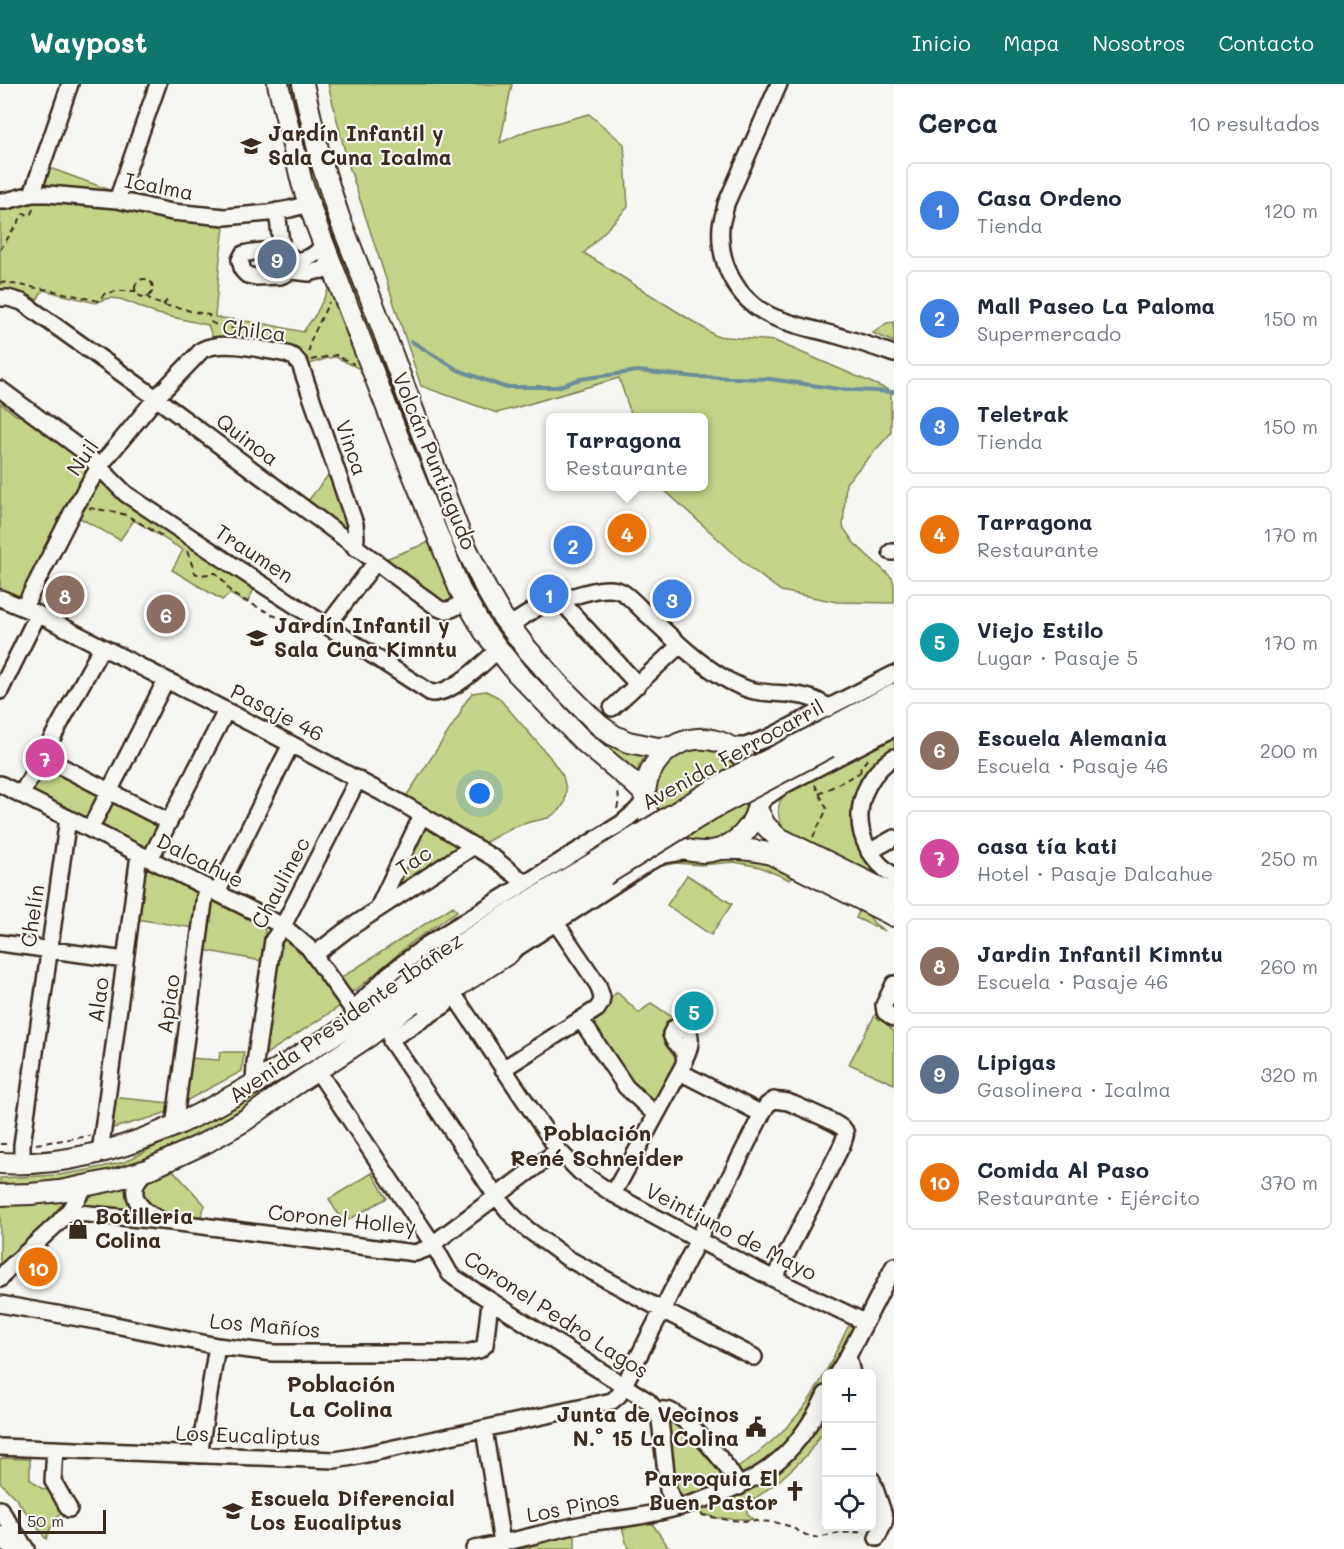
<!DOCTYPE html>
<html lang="es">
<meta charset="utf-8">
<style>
body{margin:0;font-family:Mali,sans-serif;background:#f2f2f3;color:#1f2937}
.controls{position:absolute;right:18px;bottom:18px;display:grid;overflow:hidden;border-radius:9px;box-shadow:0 3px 15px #0003}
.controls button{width:54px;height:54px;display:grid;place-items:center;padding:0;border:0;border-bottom:2px solid #e0e1e3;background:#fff;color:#1f2937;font:30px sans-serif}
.scale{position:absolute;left:18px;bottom:15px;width:88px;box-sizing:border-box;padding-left:6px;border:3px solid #3b2a1e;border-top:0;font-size:16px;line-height:21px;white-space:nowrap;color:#3b2a1e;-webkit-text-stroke:4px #f6f6f2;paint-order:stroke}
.you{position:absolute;left:480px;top:710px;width:21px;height:21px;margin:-15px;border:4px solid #fff;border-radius:50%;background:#1a73e8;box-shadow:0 0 0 9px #1a73e833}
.badge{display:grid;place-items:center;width:39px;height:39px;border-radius:50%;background:#0f766e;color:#fff;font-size:20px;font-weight:700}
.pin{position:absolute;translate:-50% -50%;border:3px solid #fff;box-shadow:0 2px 6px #0006}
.popup{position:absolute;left:546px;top:329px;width:162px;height:78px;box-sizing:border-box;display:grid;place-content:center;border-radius:9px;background:#fff;filter:drop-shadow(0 2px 4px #0005);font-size:20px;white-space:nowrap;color:#747a83}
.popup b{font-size:22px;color:#1f2937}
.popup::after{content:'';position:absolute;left:50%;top:100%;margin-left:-12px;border:12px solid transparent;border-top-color:#fff}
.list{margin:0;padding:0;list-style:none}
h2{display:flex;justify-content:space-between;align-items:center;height:78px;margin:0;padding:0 24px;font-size:26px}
h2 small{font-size:20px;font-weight:400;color:#747a83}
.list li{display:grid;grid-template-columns:39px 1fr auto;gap:18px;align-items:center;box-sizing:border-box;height:96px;margin:0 12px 12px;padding:0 12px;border:2px solid #e0e1e3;border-radius:9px}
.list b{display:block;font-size:22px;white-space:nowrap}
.list p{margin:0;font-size:20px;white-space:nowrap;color:#747a83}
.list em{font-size:20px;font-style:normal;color:#747a83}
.icon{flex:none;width:33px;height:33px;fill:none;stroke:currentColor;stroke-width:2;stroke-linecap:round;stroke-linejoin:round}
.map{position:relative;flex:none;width:894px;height:1465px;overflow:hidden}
header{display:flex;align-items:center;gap:36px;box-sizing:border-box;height:84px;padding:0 30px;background:#0f766e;color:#fff}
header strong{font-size:28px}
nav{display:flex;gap:33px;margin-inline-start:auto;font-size:21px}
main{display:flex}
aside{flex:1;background:#fff}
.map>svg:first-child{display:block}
.green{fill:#c3d388;stroke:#7f7e53;stroke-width:1.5}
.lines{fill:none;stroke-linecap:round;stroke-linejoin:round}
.stream{stroke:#6d8d9b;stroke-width:4}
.minor-tunnel{stroke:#d1cdc8;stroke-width:15;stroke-dasharray:15 8;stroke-linecap:butt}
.minor-casing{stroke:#3b2a1e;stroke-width:20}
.major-casing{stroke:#3b2a1e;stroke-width:24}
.path{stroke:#3b2a1e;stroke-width:2;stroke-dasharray:6 4.5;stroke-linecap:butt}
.minor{stroke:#f6f6f2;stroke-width:15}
.major{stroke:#f6f6f2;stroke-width:20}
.major-bridge-casing{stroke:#3b2a1e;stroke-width:24;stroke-linecap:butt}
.major-bridge{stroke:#f6f6f2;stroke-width:20}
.labels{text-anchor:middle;stroke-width:4.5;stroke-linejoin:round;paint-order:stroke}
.poi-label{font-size:21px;font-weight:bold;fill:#3b2a1e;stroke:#f6f6f2;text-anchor:start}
.street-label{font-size:21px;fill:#3b2a1e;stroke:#f6f6f2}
.neighbourhood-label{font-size:22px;font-weight:bold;fill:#3b2a1e;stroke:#f6f6f2}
</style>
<header>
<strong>Waypost</strong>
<nav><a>Inicio</a><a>Mapa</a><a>Nosotros</a><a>Contacto</a></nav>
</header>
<main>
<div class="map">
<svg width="894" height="1465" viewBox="0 0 894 1465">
<rect width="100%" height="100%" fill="#f6f6f2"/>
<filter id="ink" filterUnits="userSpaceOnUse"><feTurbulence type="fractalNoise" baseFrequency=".0167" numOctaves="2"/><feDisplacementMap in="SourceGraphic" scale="12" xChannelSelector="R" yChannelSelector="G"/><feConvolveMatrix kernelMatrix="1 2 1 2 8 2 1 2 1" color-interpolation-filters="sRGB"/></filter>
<g filter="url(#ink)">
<path class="green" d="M286,0H296L436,411L442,436L463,485L466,493L465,497L316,121Z
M328,0H512L500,59L526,47L589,30L624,60L628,123L584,169L716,252L775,257L891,307V349L846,399L843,443L854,459L892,494L894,500V519L837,518L781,507L750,484L661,403L704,402V334L632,333L619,294L497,329L421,302L347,76Z
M47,83L110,106V108L107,109L45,102L43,100Z
M34,116L122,123L168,136L220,141L224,143L220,174L215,233L266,240L303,248L316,230L332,198L366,288L336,273L328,274L304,282L214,257L208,241C191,237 175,234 158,230C138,225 117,205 96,219L43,206L37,216C27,208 17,206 4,208L0,205V124Z
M894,238V258L873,249L887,239Z
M0,319L16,331L24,333L255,503L247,519L230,510L222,516L172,486L183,466L134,436L120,456L69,428L24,514L18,515L0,508Z
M333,385L349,442L344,445L307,418Z
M432,457L457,512L452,518L443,519L383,476Z
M473,498L512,558H503L472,513Z
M512,567L553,609L647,670L640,680L636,690L608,672L509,568Z
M486,607L498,613L549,672L563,692L566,705L565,718L560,726L548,734L530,738L511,744L486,758L476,757L405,714L460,630L462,623L472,609Z
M894,655V664L875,677L871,687L863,701L855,709L852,719V743L861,769L869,782L871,784L874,783L894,796V804L785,747C776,733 776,721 785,708L869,663Z
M655 711a46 46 0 1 1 92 0a46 46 0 1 1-92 0Z
M44,675L166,738L149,771L26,709Z
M425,739L462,764L386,811Z
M733,774L759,775L794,792L790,796L760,783L734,778L701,781L676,779L661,782L644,790L643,789L663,779L672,777L706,779Z
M145,783L154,784L199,810L194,844L136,835L143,784Z
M687,791L732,820L711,851L667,821Z
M212,817L221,819L264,842L265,847L262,877L203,866L210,819Z
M453,822L457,827L412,858L355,907C347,910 343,900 339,895Z
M861,822L874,839L885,847L856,834Z
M284,853H288L300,862L342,921L260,974L276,862Z
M617,908L639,929L651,919L678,937L680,972L658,1022L628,1000L589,941L590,935Z
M877,927L894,948V1000L849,980Z
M381,934L238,1027C216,1041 194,1055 170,1065C117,1087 58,1100 0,1100V1094L59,1091L88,1086L124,1078L236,1023L374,935Z
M220,968H244L242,987L184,1018L188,974L219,976Z
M111,1013L170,1019V1027L150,1034L106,1046Z
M170,1083L205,1121L200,1135L153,1130L144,1120L139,1098Z
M372,1089L387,1114L343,1139L329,1115Z
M129,1098L139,1129L82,1125L80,1119L89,1110Z
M66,1115L65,1121L12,1169L0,1183V1118Z
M851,1242H853L852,1251L830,1289L826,1290V1296C814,1319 801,1345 783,1364C771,1376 755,1385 740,1393L735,1386C758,1369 782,1351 800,1328C820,1304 834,1271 848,1243Z
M826,1325V1344L806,1372L781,1395L748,1420L747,1429L752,1435L757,1436C736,1434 713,1437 693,1426L801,1363Z
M667,1331L680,1340V1344L687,1356L699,1358L703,1361V1368L707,1374L714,1376L730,1398L683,1416L673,1411Z
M3,1374L30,1375V1395L41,1404L54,1408L62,1428C54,1435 50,1445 46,1455L17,1416L0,1398V1375Z
M651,1438L667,1461L673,1465H628L622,1443Z
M575,1448V1465H495Z"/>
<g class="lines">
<path class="stream" d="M411,257L458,286L504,303H557L580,295L638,287L696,293L770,295L839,305L894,308"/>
<path class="minor-tunnel" d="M540,522L556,517"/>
<g class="minor-casing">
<path id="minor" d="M779,0L726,120C725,127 722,135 721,142C718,180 737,216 771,232C794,242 818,246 842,253C859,258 877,264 894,270
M32,110L70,0
M117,116L158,0
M0,117H6L32,110H48L117,116L172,128L225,133L268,129L290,125L309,120
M277,127L281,159L279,168
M323,159C319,170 308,175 296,177C282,163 261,166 243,170L240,176L243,187L247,191L256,193L280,192L292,187L309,189L321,186L334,187
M0,214H8L22,218L156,314L438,524C449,530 458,523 464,514
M0,305L82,366L126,410L237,484L431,609C453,610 482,580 498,566
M891,468H894
M0,514L38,530L291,660L405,721L495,775L525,799
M24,523L75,423L99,383L156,314L202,266C222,255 264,266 287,270L294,273L300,280L355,440L356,453L355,464
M327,542L375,479
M510,543L518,536L540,522
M638,601L560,516C577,512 606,499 622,508C632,514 641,526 650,533C674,556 699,580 729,597C737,601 745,605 754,607C782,612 806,606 829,624
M0,607L38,530
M612,624L680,561
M730,662H745L768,654L894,590
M43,673L169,738
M894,673C849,703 848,762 894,792
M0,700L283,842L308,863L353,926L388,891L428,860L622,739L635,728L645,717
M21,711L102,563
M758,722L765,714L784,701L894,644
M90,745L166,596
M869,768L894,754
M150,775L226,627
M217,809L291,660
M377,826L422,731
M0,859L125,876
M314,871L345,847L474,762
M501,876L509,869L649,778L664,771L689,767
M894,900L884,921L885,928L894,934
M456,914L558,1066L580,1088L613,1110L698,1156L774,1195L865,1238
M445,921L391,955V957L496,1112L511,1130L527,1145L567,1174L662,1226L754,1273
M581,936L626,1003L656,1031
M503,985L597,925L601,919L602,913L598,901L556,839
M317,986L433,1160L450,1190L455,1194L648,1317L656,1326L660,1336L668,1406L674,1418L681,1423
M680,988L762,1030
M254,1000L255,979L273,856L283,842L358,695
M174,1043L206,803
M100,1069L139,770
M22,1079V1061L68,734
M147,1086C125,1105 135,1124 159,1135
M613,1110L684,980C687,961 674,964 671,950L674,944L678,943L689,949C692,958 689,965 685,974
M68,1128L171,1138L415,1169L426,1165L558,1066
M0,1195L7,1186L58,1139L68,1128L85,1103
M0,1220L96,1237L217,1262L273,1269H464L479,1266L485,1261L490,1218
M848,1272L852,1290
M837,1290L848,1272L894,1182
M656,1326C661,1326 666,1325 670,1327C692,1338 728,1381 739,1403
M484,1345L502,1459
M0,1363L335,1376L353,1373L612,1317L619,1311L624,1301L762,1030L767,1021L774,1016C779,1017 783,1017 788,1018C797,1022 842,1040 845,1047C847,1051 843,1057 842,1061L774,1195
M55,1365L53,1397L69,1425
M199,1371L217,1262
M872,1396L885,1434L884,1439L877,1454
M0,1425L26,1465
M474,1465C514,1458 554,1445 594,1438C610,1436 625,1435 640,1432C664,1428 688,1421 711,1413C770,1392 799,1366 826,1310"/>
</g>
<g class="major-casing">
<path id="major" d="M278,0L302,99L316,140L404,368L460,506L484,547L517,589L582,656L630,696L642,707L645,713
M303,0L320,74L339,133L375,225L461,453L486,505L501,531L528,566L561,603L599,641L613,651L628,658L658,664L672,663
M821,649L894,610
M829,663L894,628
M757,725L765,741L777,753L894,811
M721,765C729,761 737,757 743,750C785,706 734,635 678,660C666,666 656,676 650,689C644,702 643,719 649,733C659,755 679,768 703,768C709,768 715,766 721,765C737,764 755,766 771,770L894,832
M427,922L509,869
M0,1079C115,1085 214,1026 307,967C334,950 363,935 388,916C404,904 418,890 434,878C450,867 467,857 484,846C521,822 559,800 597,777
M0,1111L31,1110L60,1107L113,1096L147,1086L205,1059L244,1037L290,1004L369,952L472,873L605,791
M0,1453L20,1465"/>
</g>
<path class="path" d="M0,166L24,129L30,132L34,123
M135 204a9 9 0 1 1 18 0a9 9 0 1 1-18 0Z
M0,198L50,206L99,217L104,210L117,207H136
M146,212L154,218L167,222L182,224L190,227L209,231L211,238C220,245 232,241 242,248
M163,221L170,213
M309,268L310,258L329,218
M311,276L336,271L354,280
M89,424L116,428L126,431L164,453
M187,467L195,489L200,491L216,489L221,494L232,510L283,536
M860,689L861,683L869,673
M819,710L859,689
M617,725L619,716L618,708
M813,753L827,725L814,699
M0,1060H9
M36,1060L90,1052
M701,1431L728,1436L774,1438L789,1442L806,1451L818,1454L840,1449L858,1448L865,1449"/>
<use href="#minor" class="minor"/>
<use href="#major" class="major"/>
<g class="major-bridge-casing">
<path id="major-bridge" d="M597,777L729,696L821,649
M605,791L710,726L829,663"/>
</g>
<use href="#major-bridge" class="major-bridge"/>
</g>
</g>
<defs>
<g id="school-bare" transform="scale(1.62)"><path d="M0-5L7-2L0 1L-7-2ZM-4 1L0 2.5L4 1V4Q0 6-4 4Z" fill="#3b2a1e" stroke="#f6f6f2" stroke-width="2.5" paint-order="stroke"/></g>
<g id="shop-bare" transform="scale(1.62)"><path d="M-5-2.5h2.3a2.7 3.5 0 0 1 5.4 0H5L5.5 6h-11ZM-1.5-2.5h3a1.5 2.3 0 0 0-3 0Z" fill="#3b2a1e" stroke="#f6f6f2" stroke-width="2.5" paint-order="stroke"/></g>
<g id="civic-bare" transform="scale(1.62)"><path d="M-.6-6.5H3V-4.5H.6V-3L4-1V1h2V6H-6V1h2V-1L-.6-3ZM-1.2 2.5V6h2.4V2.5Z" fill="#3b2a1e" stroke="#f6f6f2" stroke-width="2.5" paint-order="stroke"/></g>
<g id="church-bare" transform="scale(1.62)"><path d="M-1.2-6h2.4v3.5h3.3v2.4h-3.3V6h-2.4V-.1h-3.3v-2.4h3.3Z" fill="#3b2a1e" stroke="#f6f6f2" stroke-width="2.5" paint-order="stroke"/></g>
</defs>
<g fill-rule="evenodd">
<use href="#school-bare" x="251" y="62"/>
<use href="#school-bare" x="257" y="554"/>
<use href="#shop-bare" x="78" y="1145"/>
<use href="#civic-bare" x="756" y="1343"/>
<use href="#church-bare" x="795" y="1407"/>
<use href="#school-bare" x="233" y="1427"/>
</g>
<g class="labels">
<g class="poi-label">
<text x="268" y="57">Jardín Infantil y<tspan x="268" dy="24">Sala Cuna Icalma</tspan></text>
<text x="274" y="549">Jardín Infantil y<tspan x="274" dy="24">Sala Cuna Kimntu</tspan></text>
<text x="95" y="1140">Botilleria<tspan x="95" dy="24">Colina</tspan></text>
<text x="739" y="1338" text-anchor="end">Junta de Vecinos<tspan x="739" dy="24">N.° 15 La Colina</tspan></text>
<text x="778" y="1402" text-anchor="end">Parroquia El<tspan x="778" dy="24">Buen Pastor</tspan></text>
<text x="250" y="1422">Escuela Diferencial<tspan x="250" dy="24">Los Eucaliptus</tspan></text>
</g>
<g class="street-label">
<text transform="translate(159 103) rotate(11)" y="7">Icalma</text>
<text transform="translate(254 247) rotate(7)" y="7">Chilca</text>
<text transform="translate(247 356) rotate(37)" y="7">Quinoa</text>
<text transform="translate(351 364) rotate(71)" y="7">Vinca</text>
<text transform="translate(83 374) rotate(-55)" y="7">Nuil</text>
<text transform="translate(434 377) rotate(68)" y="7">Volcán Puntiagudo</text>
<text transform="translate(254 470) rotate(33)" y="7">Traumen</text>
<text transform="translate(277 629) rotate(27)" y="7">Pasaje 46</text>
<text transform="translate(733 671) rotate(-29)" y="7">Avenida Ferrocarril</text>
<text transform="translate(200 777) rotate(27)" y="7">Dalcahue</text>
<text transform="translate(414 777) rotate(-33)" y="7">Tac</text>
<text transform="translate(281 799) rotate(-62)" y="7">Chaulinec</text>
<text transform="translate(33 832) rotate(-82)" y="7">Chelín</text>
<text transform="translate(99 916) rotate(-82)" y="7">Alao</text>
<text transform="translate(169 920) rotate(-82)" y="7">Apiao</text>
<text transform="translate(346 934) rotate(-35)" y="7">Avenida Presidente Ibáñez</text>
<text transform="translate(342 1136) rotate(6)" y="7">Coronel Holley</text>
<text transform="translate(731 1148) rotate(27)" y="7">Veintiuno de Mayo</text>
<text transform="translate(556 1231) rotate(33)" y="7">Coronel Pedro Lagos</text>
<text transform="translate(265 1242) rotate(5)" y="7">Los Mañíos</text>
<text transform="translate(248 1352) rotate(2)" y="7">Los Eucaliptus</text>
<text transform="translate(573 1423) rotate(-11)" y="7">Los Pinos</text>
</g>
<g class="neighbourhood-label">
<text x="597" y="1057">Población<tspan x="597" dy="25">René Schneider</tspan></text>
<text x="341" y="1308">Población<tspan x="341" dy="25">La Colina</tspan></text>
</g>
</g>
</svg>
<div class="controls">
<button>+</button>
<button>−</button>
<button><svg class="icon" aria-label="locate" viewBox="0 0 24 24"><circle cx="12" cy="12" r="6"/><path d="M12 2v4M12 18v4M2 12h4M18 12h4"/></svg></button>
</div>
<div class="scale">50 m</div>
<div class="you"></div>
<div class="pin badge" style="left:549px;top:510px;background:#3f7fe0">1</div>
<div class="pin badge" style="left:573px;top:461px;background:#3f7fe0">2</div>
<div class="pin badge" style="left:672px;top:515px;background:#3f7fe0">3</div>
<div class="pin badge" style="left:627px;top:449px;background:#e8710a">4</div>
<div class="popup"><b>Tarragona</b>Restaurante</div>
<div class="pin badge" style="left:694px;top:927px;background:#0f9aa8">5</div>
<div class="pin badge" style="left:166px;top:530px;background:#8d6e63">6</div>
<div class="pin badge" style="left:45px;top:674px;background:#d1479c">7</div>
<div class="pin badge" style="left:65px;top:511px;background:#8d6e63">8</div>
<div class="pin badge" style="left:277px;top:175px;background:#5c6f8a">9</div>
<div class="pin badge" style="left:38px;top:1183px;background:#e8710a">10</div>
</div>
<aside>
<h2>Cerca<small>10 resultados</small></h2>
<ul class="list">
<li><span class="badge" style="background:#3f7fe0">1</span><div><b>Casa Ordeno</b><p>Tienda</p></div><em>120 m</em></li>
<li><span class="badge" style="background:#3f7fe0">2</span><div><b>Mall Paseo La Paloma</b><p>Supermercado</p></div><em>150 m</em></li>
<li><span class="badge" style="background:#3f7fe0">3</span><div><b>Teletrak</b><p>Tienda</p></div><em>150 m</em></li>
<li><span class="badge" style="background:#e8710a">4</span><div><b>Tarragona</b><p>Restaurante</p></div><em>170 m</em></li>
<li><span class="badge" style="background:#0f9aa8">5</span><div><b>Viejo Estilo</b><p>Lugar · Pasaje 5</p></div><em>170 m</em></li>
<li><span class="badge" style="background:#8d6e63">6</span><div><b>Escuela Alemania</b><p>Escuela · Pasaje 46</p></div><em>200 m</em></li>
<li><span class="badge" style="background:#d1479c">7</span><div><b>casa tía kati</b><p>Hotel · Pasaje Dalcahue</p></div><em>250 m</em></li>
<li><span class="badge" style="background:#8d6e63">8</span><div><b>Jardin Infantil Kimntu</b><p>Escuela · Pasaje 46</p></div><em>260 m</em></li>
<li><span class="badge" style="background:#5c6f8a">9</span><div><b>Lipigas</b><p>Gasolinera · Icalma</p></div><em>320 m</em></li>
<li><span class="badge" style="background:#e8710a">10</span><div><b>Comida Al Paso</b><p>Restaurante · Ejército</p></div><em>370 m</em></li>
</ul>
</aside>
</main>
